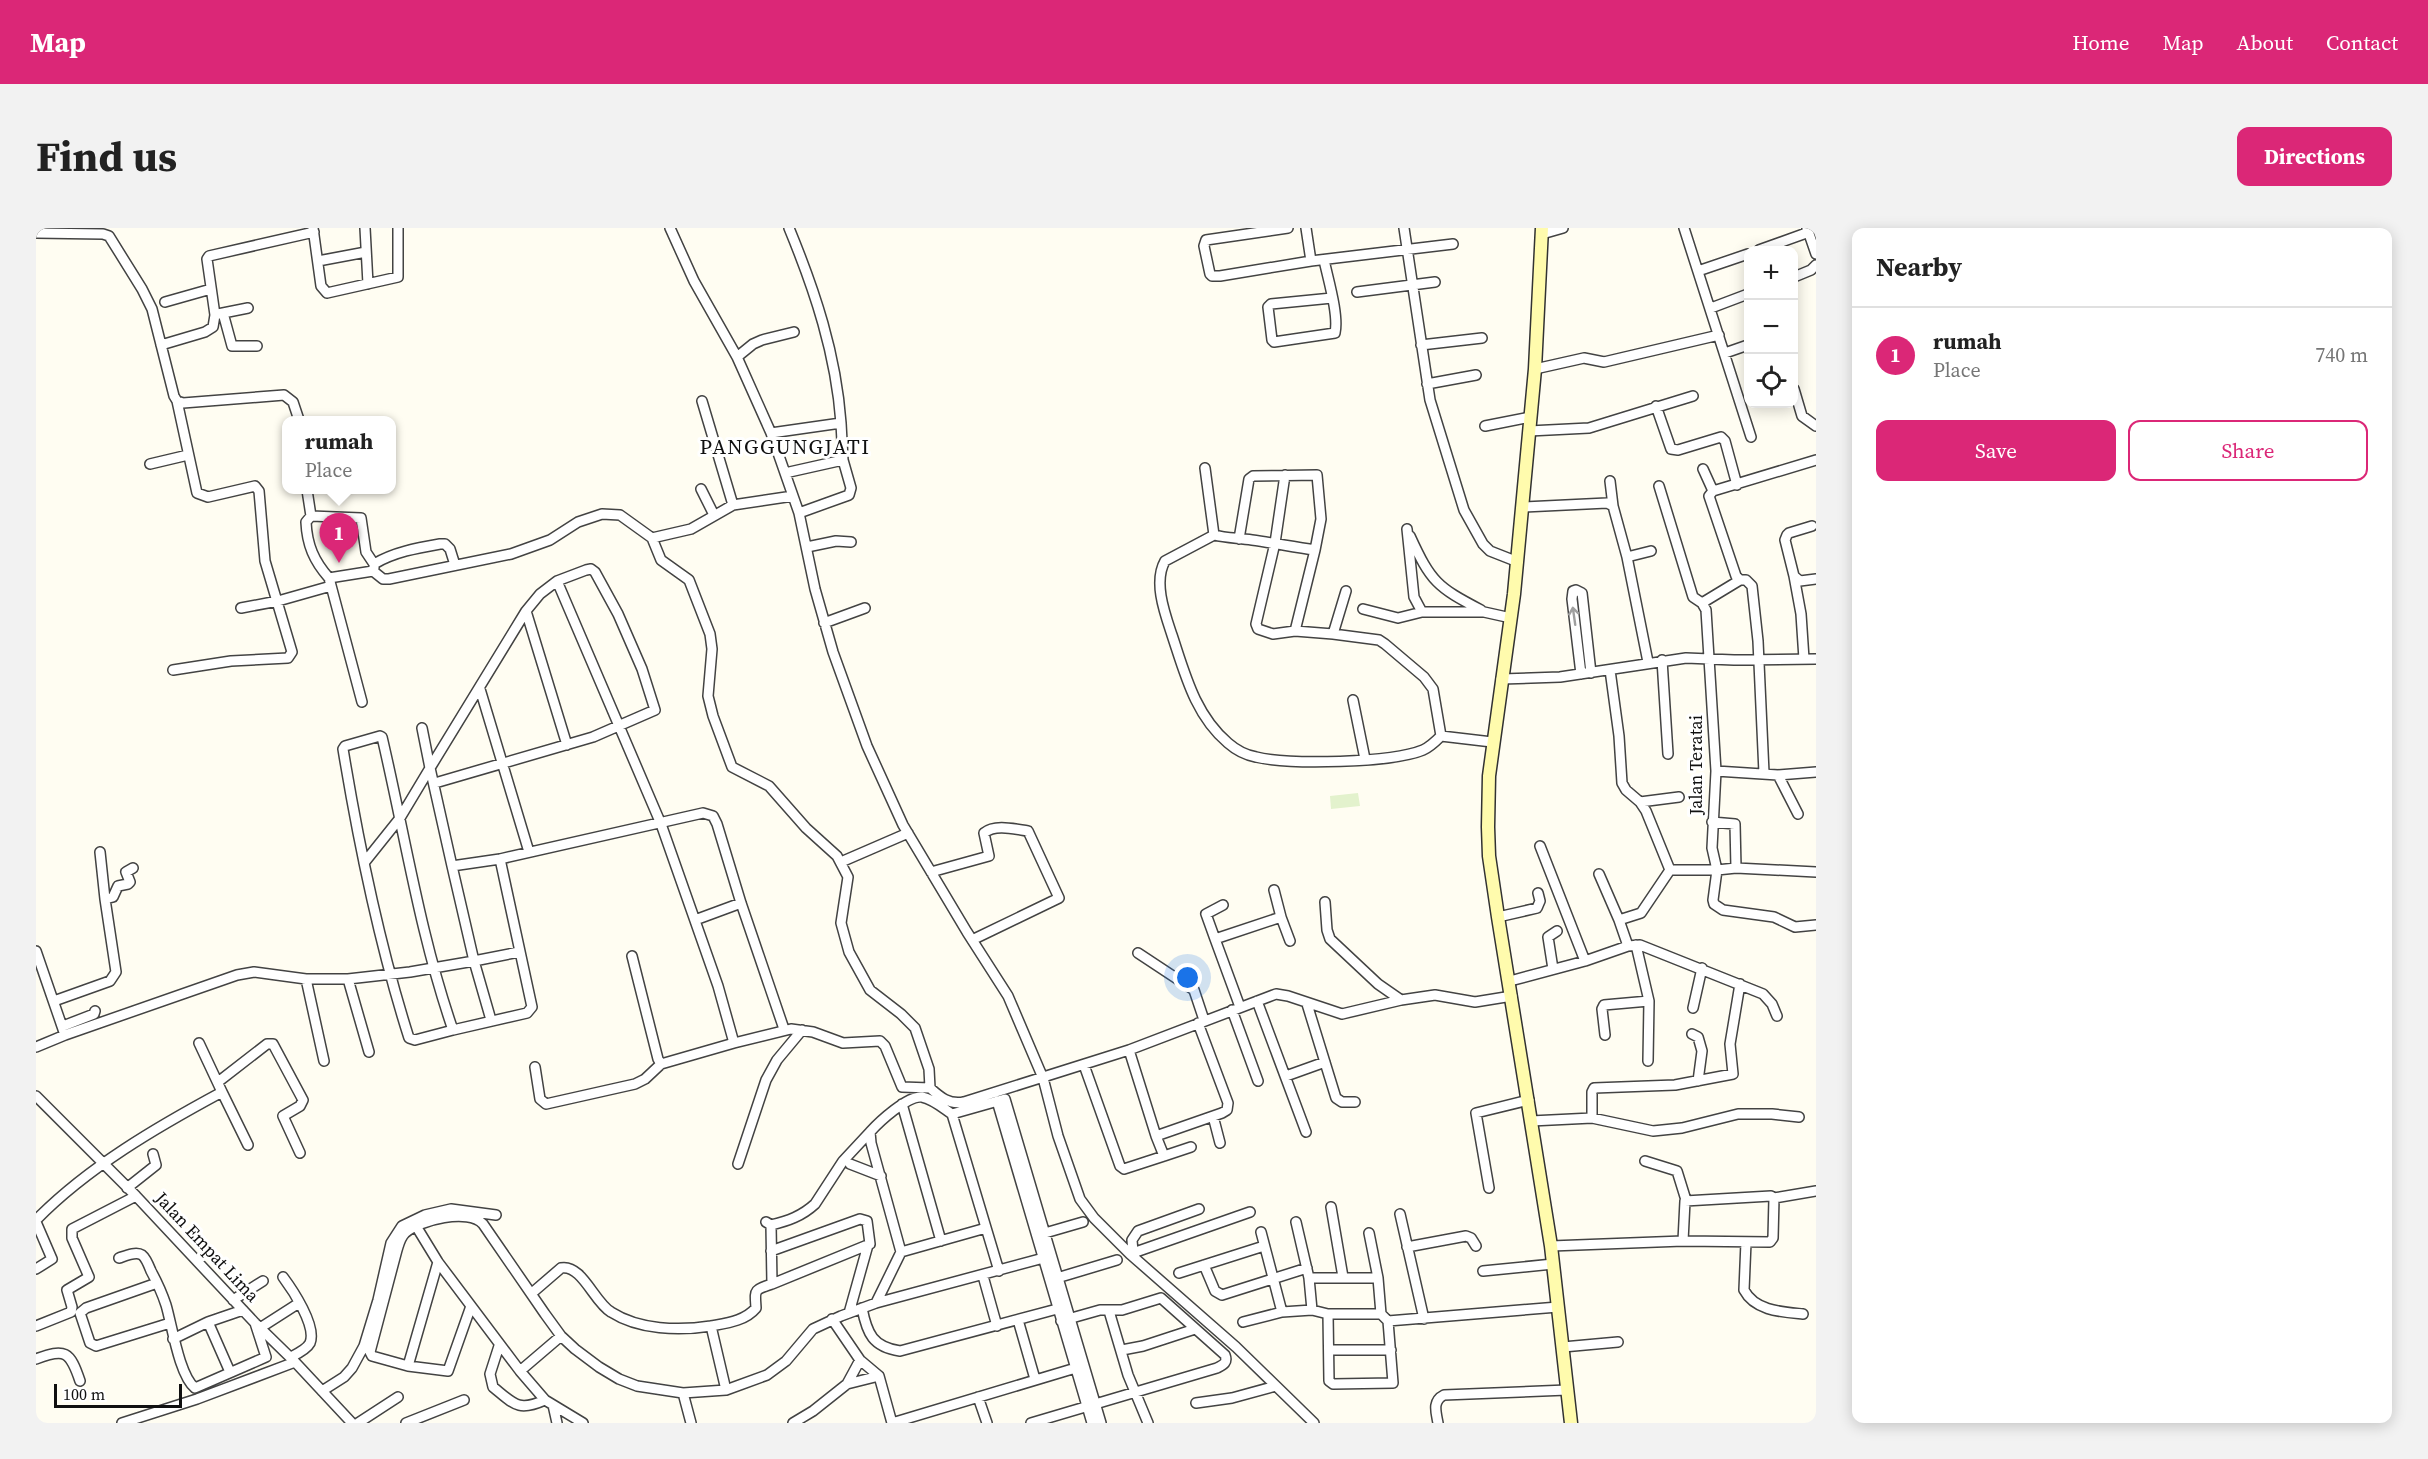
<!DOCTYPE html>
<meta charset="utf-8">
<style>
body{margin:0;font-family:"Source Serif 4",serif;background:#f2f2f2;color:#222}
.controls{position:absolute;right:18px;top:18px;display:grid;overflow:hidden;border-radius:12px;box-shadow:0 3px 15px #0003}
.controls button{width:54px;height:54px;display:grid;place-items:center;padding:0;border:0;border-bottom:2px solid #e0e0e0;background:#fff;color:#222;font:30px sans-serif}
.scale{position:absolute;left:18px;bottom:15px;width:128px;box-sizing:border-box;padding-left:6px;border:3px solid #101010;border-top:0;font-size:16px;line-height:21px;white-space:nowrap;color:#101010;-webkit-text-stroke:4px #fff;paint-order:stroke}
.you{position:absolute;left:1152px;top:750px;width:21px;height:21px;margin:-15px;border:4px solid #fff;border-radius:50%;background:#1a73e8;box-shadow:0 0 0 9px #1a73e833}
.badge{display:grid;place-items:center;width:39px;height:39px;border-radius:50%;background:#db2777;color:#fff;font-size:20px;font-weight:700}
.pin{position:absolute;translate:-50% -50px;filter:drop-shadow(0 2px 3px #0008)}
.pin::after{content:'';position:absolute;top:32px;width:21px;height:18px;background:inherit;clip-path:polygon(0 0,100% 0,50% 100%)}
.popup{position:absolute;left:246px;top:188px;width:114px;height:78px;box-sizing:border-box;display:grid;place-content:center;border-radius:12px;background:#fff;filter:drop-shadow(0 2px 4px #0005);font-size:20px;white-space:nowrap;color:#767676}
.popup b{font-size:22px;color:#222}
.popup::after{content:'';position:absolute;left:50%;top:100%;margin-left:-12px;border:12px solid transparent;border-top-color:#fff}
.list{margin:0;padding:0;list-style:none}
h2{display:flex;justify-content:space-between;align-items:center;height:78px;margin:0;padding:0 24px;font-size:26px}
h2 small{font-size:20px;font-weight:400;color:#767676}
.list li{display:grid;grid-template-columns:39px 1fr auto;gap:18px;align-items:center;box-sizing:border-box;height:96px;padding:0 24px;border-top:2px solid #e0e0e0}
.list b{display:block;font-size:22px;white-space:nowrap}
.list p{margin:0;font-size:20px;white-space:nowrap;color:#767676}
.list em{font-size:20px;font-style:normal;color:#767676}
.actions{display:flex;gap:12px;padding:18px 24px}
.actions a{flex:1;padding:14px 0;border:2px solid #db2777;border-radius:12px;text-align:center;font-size:21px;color:#db2777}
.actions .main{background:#db2777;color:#fff}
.icon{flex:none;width:33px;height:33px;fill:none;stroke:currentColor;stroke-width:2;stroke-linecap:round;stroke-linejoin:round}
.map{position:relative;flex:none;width:1780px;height:1195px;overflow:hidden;border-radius:12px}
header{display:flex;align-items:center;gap:36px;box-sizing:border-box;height:84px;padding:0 30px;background:#db2777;color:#fff}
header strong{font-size:28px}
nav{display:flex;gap:33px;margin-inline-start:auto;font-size:21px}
.intro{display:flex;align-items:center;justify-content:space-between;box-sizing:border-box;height:144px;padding:0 36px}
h1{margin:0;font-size:42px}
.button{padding:15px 27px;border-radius:12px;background:#db2777;color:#fff;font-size:21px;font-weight:700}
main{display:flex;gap:36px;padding:0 36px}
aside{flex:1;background:#fff;border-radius:12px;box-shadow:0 3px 15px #0003}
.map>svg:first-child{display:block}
.pitch{fill:#e3f2cd}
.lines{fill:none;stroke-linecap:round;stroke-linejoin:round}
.street-casing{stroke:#434343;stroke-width:12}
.secondary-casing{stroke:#323232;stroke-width:15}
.street{stroke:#fff;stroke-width:9}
.secondary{stroke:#fffbad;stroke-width:12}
.oneway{stroke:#9f9f9f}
.labels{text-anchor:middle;stroke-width:6;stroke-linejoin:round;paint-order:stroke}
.street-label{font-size:18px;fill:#101010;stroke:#fff}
.quarter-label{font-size:21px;letter-spacing:1.5px;fill:#101010;stroke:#fff}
</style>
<header>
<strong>Map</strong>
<nav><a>Home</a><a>Map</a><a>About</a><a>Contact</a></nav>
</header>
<div class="intro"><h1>Find us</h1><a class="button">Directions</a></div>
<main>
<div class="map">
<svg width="1780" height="1195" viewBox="0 0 1780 1195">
<rect width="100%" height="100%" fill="#fffdf2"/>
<path class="pitch" d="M1322,565L1324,578L1295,581L1294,568Z"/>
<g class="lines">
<g class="street-casing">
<path id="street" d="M277,0L285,58L291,65L362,49V0
M329,0L332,56
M634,0L658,53L701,129L735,205L763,285L779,361L797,424L831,518L867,597L931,704L972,768L1007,850L1022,908L1044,971L1058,990L1094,1026L1200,1119L1278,1195
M1252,0L1170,12L1168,18L1174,46L1176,48H1184L1275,33L1417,16
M1270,0L1275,33
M1368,0L1394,172L1428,282L1447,316L1454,323L1482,334
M1648,0L1715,209
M1771,0L1780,26
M0,5L67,6L73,8L106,61L116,81L138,168L141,173L147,175L248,167L257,174L263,192
M1506,6L1527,0
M1723,22L1773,4
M1288,32C1292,51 1303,87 1299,105L1238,114L1236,112L1232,79L1235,76L1296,70
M282,33L330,24
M1662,43L1712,26
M1758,49L1775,42L1780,37
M1321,64L1399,54
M129,74L175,61
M1675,80L1712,66
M187,85L196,118H221
M182,86L212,80
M125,117L169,104L177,99L179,87L171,31L173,28L278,4
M1385,117L1446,110
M1689,125L1712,117
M701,129L717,116L726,112L758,104
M1499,141L1548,130L1568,134L1683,107
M1391,156L1440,147
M1758,161L1766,188L1780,198
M666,173L697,277
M1620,178L1635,221L1642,222L1685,209L1689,213L1701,257
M1449,198L1494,189
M1493,203L1553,200L1657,168
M735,205L805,195C800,126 779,63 753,0
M114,236L152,227
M1169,240L1178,307
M1667,241L1677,263
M749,245L807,232L805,195
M1249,247L1239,315L1220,396L1222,401L1237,406L1259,403L1297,406L1343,412L1349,416L1388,449L1397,461L1405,508L1456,514
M1574,253L1577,278
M1623,258L1657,369L1666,375L1670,382L1680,543L1676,620L1681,642L1700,640L1780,644
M665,261L678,287
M271,262L275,288L325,290L330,324L338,336
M1487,279L1571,275L1577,278L1591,329L1612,434
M763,285L813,267L815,260L807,232
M275,288L270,294C271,317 278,333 293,350
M1776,298L1753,305L1751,307L1749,312L1758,348L1764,353L1780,351
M1371,301L1378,369L1386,384H1448L1475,390
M1374,308C1395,354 1401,359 1445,382
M616,310L625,332L653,352L674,406L676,421L672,468L677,488L696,539L733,558L770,600L801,628L812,649L805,695L813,724L834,762L865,786L879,800L893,841L894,860C904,869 913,877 928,874L1093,822L1240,766L1252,768L1306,786L1365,772L1399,767L1439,774L1476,768
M1203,311L1213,251L1217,248L1281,247L1285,291L1279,322C1258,319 1237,315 1216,312C1203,310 1190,310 1178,307L1129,333C1117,354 1129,386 1136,407C1149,446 1159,487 1192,515C1200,522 1209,527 1220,529C1254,537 1355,535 1387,522C1394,519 1400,513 1405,508
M771,319L800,313L815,314
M1591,329L1615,323
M338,340V336C358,324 381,320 404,316H409L414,321L419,337
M1758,348L1765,386L1768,431
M1666,375L1704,352
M205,380L242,373L295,358
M1327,381L1362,390L1386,384
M490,383L531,517
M788,395L829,380
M1259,403L1279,322
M1297,406L1310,363
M1626,432L1632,526
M137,442L195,433L252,430L256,424L229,333L223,263L219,258L172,269L161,265L141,173
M1574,442L1583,508L1586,555L1590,562L1604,574L1610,583L1634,642L1605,685L1583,692
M1545,446L1536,371L1537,363L1540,362L1546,365L1555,445
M1465,451L1524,449L1650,430L1698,432L1780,431
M444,461L493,624
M1317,472L1329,531
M326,474L293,350L337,343L347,351H353L475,326L514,312L542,294L566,286L584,287L616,310L655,301L697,277L757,268
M344,508L346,509C369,607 384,707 417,802L379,812L373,810C343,716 323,618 307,521L309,518Z
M1680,543L1742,547L1762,586
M1728,545L1722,413L1716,358L1710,352H1704L1700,348L1673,268L1677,263L1780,232
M1742,547L1780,544
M399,555L557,509L619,482L606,441L582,386L559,344L555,341L550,342L521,353
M1604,574L1643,569
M1676,594L1699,596L1700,640
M1504,618L1549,733
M64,624L69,671
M805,634L872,605
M328,635L364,590L394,540L386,500
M416,638L394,540L490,383L504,366L521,353L625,596L682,758L698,815L755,801L777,804L807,815L844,813L849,818L866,859L894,860
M1634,642H1681L1677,672L1678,676L1687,682L1738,689L1759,699L1780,697
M895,644L953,628L948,605C959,596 978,601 992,603L1023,670L936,712
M1563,646L1583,692L1592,718
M1238,662L1245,689
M1289,674L1291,702L1294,711L1342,756L1365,772
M1462,689L1501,680L1504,673L1502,665
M659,692L705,675
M1179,711L1170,686L1187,677
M1600,717L1613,773L1612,833
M0,723L29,807
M1102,725L1158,762L1168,792
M596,728L622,831L625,836L698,815
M1517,741L1512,709L1521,703
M270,751L288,833
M312,751L333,824
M1474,753L1549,733L1592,718L1604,717L1727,766L1736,776L1741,788
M18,773L74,753L80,744L69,671L77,669L82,658L92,656L94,654L90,644L97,640
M1221,773L1270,904
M1271,776L1300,870L1306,874H1319
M1204,779L1179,711L1245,689L1254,713
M1657,780L1666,740
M1196,782L1222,853
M455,792L438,733L483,724
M27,798L58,786L59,783
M417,802L491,785L496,779L464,631
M1656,806L1662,809L1666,823L1662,853
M1569,807L1566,781L1568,777L1613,773
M0,819L29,807L201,747L218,744L270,751H312L374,744L438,733L416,638L464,631L667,585L677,588L681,596L705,675L748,801
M1093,822L1120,908L1186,885L1191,882L1192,875L1162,795
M1048,837L1084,938L1088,941L1128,928
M499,839L504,871L510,876L599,856L609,851L625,836
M1250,848L1289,834
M182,854L231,816H237L267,872L264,878L247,888L264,925
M186,864L212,917
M0,868L100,968L219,1095L259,1134L316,1195
M961,873L1056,1195
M866,876L905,1013
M916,886C907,880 897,871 886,869C872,867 843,894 834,904L835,915L865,1024L950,1000
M1177,888L1184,915
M1556,890V864L1558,860L1639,857L1697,846L1694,816L1704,756
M1495,893L1556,890L1617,903L1646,900L1702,886H1736L1763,889
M1120,908L1128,928L1155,919
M1609,933L1641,943L1650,972
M702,936L730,852L741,832L766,802
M814,936L845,948
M91,960L120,937L117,926
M1453,960L1440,885L1493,872
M1738,970L1780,963
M1295,979L1307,1049
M1364,986L1388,1091
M0,992C52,939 121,899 186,864L163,815
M0,994L16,1031L0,1041
M1260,994L1273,1050L1276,1082L1292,1086H1345L1352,1093L1522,1079
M735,997C752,993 766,988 779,976L807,933L834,904
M380,998L402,1034L484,1143L509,1172L547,1195
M1225,1004L1246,1084
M1009,1005L1047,994
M1333,1005L1342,1050L1345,1086
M1710,1014L1708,1062C1719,1083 1746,1084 1767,1086
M1515,1018L1647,1013L1734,1014L1737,1010L1738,970L1735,968L1649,973L1647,1013
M1371,1019L1430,1008L1435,1010L1440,1018
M735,1023L824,991L831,993L834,1016L736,1056
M1097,1024L1096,1012L1102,1003L1163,981
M1094,1026L1214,984
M83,1030C89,1028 100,1023 106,1027C110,1030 113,1038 115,1043C121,1054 126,1065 130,1077C136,1097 143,1147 159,1160L230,1129L219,1095
M402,1034L372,1138L336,1128L334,1124L361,1022C363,1016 364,1010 369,1005C383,992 433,980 447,996L509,1086L525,1108L539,1121L563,1139L583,1151L601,1158L647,1165L690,1162L731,1147L750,1133L777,1101L805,1088L840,1075L1015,1028
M1168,1037L1179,1063L1186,1067L1271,1040
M963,1043L916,886L969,871L1065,1195
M1447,1043L1517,1036
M1143,1045L1228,1018
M947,1048L961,1098
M247,1049C256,1061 281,1098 274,1115C271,1121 261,1126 255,1129
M1021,1050L1081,1032
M1273,1050H1342
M121,1055L50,1080L44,1085L54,1115L60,1118L134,1095
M496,1065L525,1040C546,1036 558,1074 575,1084C603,1102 643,1103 675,1098
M197,1072L227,1053
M840,1075L865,1024
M826,1080C831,1106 837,1119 864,1123L1021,1081
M1073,1083L1092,1147L1112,1195
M813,1085L832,1017
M1292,1086L1293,1153L1297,1156L1357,1155L1352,1093
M796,1091L824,1132L843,1148L856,1195
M982,1092L999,1151
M172,1094L194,1144
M1207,1094L1246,1084L1276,1082
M0,1098L35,1084L36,1079L31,1062L53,1049L36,1010V1001L100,968
M224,1100L263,1075
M137,1111L172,1094L207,1082
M463,1118L454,1146L457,1159C478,1176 482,1184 509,1172
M1527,1119L1582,1114
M1086,1122L1107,1118L1159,1101
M1293,1122H1355
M0,1131C29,1120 34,1123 44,1153
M372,1138L412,1143L435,1078
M484,1143L525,1108
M811,1156L843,1148
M690,1162L675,1098C691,1095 709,1093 720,1080C719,1062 717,1062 736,1056L735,997L730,994
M286,1163L308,1149L316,1140L328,1118L342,1072L355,1015L366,998L389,987L415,981L460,987
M647,1165L655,1195
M942,1169L951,1195
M1160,1175L1196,1170L1240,1158
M517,1177L521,1195
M86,1195L161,1171L259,1134
M322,1195L362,1169
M370,1195L428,1172
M757,1195L777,1183L811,1156L824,1132
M856,1195L1043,1139
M995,1195L1181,1140C1187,1137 1192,1135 1189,1127L1125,1070L1086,1082H1064L1025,1093
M1402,1195C1400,1184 1396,1173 1408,1167L1531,1162"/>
</g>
<g class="secondary-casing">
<path id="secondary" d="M1506,0L1499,141L1478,366L1453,548L1452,599L1453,628L1462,689L1515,1018L1535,1195"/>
</g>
<use href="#street" class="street"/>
<use href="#secondary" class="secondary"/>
</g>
<defs><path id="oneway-shaft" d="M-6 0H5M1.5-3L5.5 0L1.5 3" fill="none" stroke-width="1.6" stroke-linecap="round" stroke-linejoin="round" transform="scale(1.5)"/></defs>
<use class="oneway" href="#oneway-shaft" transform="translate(1538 388) rotate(-98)"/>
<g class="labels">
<g class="street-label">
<text transform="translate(1660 537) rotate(-90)" y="6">Jalan Teratai</text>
<text transform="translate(171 1019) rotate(47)" y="6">Jalan Empat Lima</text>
</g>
<g class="quarter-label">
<text x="749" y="226">PANGGUNGJATI</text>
</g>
</g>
</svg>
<div class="controls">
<button>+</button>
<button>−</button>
<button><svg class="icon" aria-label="locate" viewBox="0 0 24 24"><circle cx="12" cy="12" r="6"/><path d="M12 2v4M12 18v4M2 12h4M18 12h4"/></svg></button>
</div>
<div class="scale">100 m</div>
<div class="you"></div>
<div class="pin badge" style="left:303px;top:335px">1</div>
<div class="popup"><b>rumah</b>Place</div>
</div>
<aside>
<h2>Nearby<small></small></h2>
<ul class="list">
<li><span class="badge">1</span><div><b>rumah</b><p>Place</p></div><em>740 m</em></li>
</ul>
<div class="actions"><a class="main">Save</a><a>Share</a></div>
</aside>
</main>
